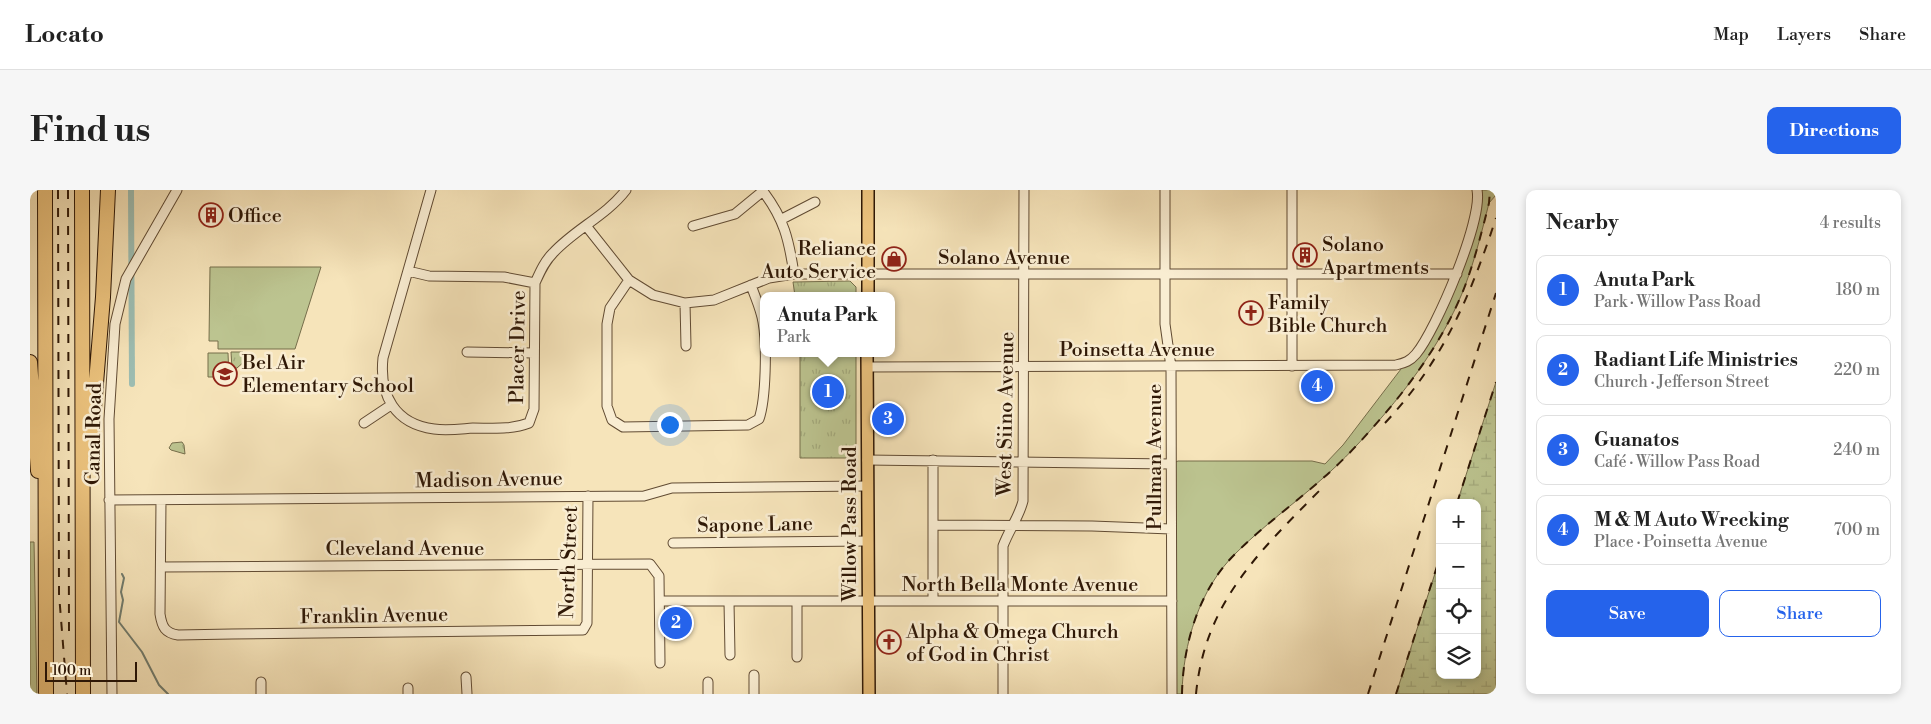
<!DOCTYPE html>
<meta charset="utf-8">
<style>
body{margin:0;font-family:"Libre Bodoni",serif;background:#f6f6f6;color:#222}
.controls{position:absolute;right:15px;bottom:15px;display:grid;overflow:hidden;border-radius:10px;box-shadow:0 2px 8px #0003}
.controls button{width:45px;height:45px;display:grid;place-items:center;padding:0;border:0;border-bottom:1px solid #e0e0e0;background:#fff;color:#222;font:25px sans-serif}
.scale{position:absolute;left:15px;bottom:12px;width:92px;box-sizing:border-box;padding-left:5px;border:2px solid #2f1806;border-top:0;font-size:14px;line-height:18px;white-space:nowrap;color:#2f1806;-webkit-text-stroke:4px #f9edd2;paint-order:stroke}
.you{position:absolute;left:639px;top:234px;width:18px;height:18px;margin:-12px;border:4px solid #fff;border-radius:50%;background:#1a73e8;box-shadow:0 0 0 8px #1a73e833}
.badge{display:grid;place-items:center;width:32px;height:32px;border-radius:50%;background:#2563eb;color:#fff;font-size:16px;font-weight:700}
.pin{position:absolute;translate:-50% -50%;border:2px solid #fff;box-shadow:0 1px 5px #0006}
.popup{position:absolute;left:730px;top:102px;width:135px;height:65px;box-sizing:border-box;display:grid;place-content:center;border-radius:10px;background:#fff;filter:drop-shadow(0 1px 4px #0005);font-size:16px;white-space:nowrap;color:#767676}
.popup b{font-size:19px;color:#222}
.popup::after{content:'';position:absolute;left:50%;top:100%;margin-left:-10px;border:10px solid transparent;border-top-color:#fff}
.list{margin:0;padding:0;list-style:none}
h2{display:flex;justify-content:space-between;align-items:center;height:65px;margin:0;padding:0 20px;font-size:21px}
h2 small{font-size:16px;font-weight:400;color:#767676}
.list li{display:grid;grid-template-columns:32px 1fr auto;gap:15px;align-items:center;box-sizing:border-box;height:70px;margin:0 10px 10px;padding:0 10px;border:1px solid #e0e0e0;border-radius:10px}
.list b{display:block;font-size:19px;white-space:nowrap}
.list p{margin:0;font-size:16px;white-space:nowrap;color:#767676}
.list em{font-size:16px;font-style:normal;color:#767676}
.actions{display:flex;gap:10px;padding:15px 20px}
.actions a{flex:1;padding:11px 0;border:1px solid #2563eb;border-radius:10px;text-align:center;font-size:18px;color:#2563eb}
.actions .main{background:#2563eb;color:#fff}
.icon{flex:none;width:28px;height:28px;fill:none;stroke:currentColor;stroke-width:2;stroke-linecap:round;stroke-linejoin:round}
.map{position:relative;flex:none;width:1466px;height:504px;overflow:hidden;border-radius:10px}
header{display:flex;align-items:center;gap:30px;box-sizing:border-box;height:70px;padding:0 25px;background:#fff;border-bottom:1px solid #e0e0e0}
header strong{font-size:24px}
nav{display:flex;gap:28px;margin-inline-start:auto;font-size:18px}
.intro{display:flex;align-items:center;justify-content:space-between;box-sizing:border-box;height:120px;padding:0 30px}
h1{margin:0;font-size:35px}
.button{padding:12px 22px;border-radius:10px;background:#2563eb;color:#fff;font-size:18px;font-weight:700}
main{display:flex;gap:30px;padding:0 30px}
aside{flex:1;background:#fff;border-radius:10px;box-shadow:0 2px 8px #0003}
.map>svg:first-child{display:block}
.grass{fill:#bcc490;stroke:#766e4b}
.wetland{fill:url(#wetland-marsh);stroke:#766e4b}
.park{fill:url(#park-tufts);stroke:#766e4b}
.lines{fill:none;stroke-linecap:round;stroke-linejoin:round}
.stream{stroke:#717c6e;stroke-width:2}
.canal{stroke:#9dbeb3;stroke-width:6}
.minor-casing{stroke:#614b33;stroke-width:11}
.major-casing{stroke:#2f1806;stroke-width:14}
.highway-casing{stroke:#2f1806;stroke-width:16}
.minor{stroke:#f9edd2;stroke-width:9}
.major{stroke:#ebc27d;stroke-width:11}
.highway{stroke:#ebc27d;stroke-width:14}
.rail{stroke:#2f1806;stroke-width:2;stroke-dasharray:9 9;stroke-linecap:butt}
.labels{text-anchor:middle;stroke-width:5;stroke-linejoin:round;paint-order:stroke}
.poi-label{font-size:20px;fill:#2f1806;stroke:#f9edd2;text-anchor:start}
.street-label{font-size:20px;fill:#2f1806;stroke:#f9edd2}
</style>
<header>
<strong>Locato</strong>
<nav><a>Map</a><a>Layers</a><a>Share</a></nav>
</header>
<div class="intro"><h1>Find us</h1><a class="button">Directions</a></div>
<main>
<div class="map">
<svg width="1466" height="504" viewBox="0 0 1466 504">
<defs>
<pattern id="wetland-marsh" width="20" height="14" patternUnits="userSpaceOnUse" patternTransform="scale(1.25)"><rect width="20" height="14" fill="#bcc490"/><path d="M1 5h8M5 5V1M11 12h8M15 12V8" fill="none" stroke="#a2a87b"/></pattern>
<pattern id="park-tufts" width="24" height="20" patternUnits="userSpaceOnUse" patternTransform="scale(1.25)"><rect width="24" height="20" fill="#bcc490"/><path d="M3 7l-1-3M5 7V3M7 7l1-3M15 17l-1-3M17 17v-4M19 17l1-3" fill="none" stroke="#a2a87b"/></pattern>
</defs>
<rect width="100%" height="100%" fill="#f6e4ba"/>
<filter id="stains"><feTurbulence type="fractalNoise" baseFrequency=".004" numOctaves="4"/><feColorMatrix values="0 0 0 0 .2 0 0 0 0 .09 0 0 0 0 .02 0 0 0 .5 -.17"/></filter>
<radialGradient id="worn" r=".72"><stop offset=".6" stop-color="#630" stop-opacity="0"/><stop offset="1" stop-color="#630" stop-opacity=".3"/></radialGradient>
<path class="grass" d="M1447,0H1466V5L1459,13C1452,41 1445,69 1435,96C1417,143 1385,189 1352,227C1334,248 1313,271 1292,289C1264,314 1233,336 1206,363C1169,399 1153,454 1152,504H1142L1141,274L1148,271H1282L1295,274L1313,255L1400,141L1447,18Z
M180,77H291L265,159H188V151H179Z
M178,163H198L199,187H178Z
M0,352H4L7,504H0Z"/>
<path class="wetland" d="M1466,192V504H1366L1410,368V485H1447V313H1427Z"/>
<path class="park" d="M820,91L826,97V106H765L763,92Z
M201,162H213L216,165V170L207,178L202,179Z
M770,163H826V268H770Z
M152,252L154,255L155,264L141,260L139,258L142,253Z"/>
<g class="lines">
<path class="stream" d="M92,384L94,388L91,402L93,410L89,432L112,462L129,495L138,504"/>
<path class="canal" d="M101,0L102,194"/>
<g class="minor-casing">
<path id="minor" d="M401,0L353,168C349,205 365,234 404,239C417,241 430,239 443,238C462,238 481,240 499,233L504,219L505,93C510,82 514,72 523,63C545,39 576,26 596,0
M732,0C754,28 759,50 764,84
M1135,0V134L1141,177L1142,504
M752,29L785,12
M663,36L705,24L733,1
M557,37L599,90L623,105L655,113L684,110L739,88L764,84H1427
M378,81L399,86L474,87L505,93
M599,90L580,118L577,134V216L582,230L593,237L718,235L729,229C736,209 737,154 733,132C731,119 725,107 721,95
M655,113L656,156
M437,162L504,163
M1262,176V0
M837,177L1366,175C1375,173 1380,171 1386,164C1406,140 1453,30 1447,0
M334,233L361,215
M837,270L1141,274
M79,310L614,306L642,298L837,296
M131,310L130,424C132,437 135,443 148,445L202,444L553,440L557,433L558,306
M903,335L1062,336L1141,339
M643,353L838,351
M131,377L620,374L629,386L630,473
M630,411H1142
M767,411V467
M903,411V270
M699,412L700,465
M724,485V504
M436,487L437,504
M231,492V504
M678,492V504
M82,504L79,229L85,134L96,89L147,0
M378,504V498
M973,504V356C979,340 989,327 993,311L994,0"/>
</g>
<g class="major-casing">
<path id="major" d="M838,106V0
M837,163L839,504"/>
</g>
<g class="highway-casing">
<path id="highway" d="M15,0L16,504
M52,0L53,504
M0,172L8,281
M60,267L73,107L78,0"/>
</g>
<use href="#minor" class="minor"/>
<use href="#major" class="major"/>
<use href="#highway" class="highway"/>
<path class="rail" d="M28,0L29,404L37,504
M38,0L39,449
M1355,233C1413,171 1440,107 1466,28
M1427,313L1466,192
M1152,504C1153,454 1169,399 1206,363C1233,336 1264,314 1292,289C1313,271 1334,248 1352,227C1385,189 1417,143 1435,96C1445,69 1452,41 1459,13L1460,0
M1166,504C1175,411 1231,360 1293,297
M1338,504L1466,103
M1366,504L1410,367"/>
</g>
<defs>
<g id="building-ring" transform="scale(1.25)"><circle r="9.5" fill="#f9edd2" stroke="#8f2418" stroke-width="1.5"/><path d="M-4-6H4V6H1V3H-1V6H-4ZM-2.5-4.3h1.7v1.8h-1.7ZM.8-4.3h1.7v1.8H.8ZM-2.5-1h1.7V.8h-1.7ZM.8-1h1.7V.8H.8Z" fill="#8f2418"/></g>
<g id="shop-ring" transform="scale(1.25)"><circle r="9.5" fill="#f9edd2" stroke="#8f2418" stroke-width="1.5"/><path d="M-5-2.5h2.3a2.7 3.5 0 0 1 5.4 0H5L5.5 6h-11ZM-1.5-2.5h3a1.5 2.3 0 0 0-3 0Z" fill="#8f2418"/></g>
<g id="church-ring" transform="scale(1.25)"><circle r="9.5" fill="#f9edd2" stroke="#8f2418" stroke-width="1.5"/><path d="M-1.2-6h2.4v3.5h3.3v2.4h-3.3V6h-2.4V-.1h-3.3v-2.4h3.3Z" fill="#8f2418"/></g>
<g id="school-ring" transform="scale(1.25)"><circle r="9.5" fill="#f9edd2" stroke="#8f2418" stroke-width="1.5"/><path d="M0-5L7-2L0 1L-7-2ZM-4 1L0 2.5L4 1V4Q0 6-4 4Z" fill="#8f2418"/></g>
</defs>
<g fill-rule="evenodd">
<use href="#building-ring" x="181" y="25"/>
<use href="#building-ring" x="1275" y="65"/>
<use href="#shop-ring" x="864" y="69"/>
<use href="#church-ring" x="1221" y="123"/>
<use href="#school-ring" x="195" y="184"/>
<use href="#church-ring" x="859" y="452"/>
</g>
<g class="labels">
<g class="poi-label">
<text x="198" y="32">Office</text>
<text x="1292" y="61">Solano<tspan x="1292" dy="23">Apartments</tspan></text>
<text x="846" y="65" text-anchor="end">Reliance<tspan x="846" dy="23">Auto Service</tspan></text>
<text x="1238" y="119">Family<tspan x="1238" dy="23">Bible Church</tspan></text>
<text x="212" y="179">Bel Air<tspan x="212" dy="23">Elementary School</tspan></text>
<text x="876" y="448">Alpha &amp; Omega Church<tspan x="876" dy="23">of God in Christ</tspan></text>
</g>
<g class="street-label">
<text x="974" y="74">Solano Avenue</text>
<text transform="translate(487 157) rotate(-89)" y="7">Placer Drive</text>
<text x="1107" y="166">Poinsetta Avenue</text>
<text transform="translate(975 224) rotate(-89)" y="7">West Siino Avenue</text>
<text transform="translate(63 244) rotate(-89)" y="7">Canal Road</text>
<text transform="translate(1124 267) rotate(-90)" y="7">Pullman Avenue</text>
<text transform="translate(459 289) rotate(-1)" y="7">Madison Avenue</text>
<text transform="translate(725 334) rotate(-1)" y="7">Sapone Lane</text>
<text transform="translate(819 334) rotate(-90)" y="7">Willow Pass Road</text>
<text x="375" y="365">Cleveland Avenue</text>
<text transform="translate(538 372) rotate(-88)" y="7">North Street</text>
<text x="990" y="401">North Bella Monte Avenue</text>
<text transform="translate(344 425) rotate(-1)" y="7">Franklin Avenue</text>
</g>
</g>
<rect width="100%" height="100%" filter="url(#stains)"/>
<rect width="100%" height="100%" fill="url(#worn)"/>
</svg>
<div class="controls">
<button>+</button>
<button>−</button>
<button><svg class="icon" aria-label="locate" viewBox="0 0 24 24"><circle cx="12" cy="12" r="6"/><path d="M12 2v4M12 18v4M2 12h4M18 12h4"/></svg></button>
<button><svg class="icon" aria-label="layers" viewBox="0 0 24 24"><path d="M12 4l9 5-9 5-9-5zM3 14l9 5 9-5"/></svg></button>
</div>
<div class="scale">100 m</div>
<div class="you"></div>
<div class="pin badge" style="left:798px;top:202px">1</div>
<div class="popup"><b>Anuta Park</b>Park</div>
<div class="pin badge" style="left:646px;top:433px">2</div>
<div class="pin badge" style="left:858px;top:229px">3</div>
<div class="pin badge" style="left:1287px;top:196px">4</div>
</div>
<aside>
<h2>Nearby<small>4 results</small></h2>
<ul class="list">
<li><span class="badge">1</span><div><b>Anuta Park</b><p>Park · Willow Pass Road</p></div><em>180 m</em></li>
<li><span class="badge">2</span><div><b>Radiant Life Ministries</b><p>Church · Jefferson Street</p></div><em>220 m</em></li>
<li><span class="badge">3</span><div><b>Guanatos</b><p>Café · Willow Pass Road</p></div><em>240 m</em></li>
<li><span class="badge">4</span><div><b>M &amp; M Auto Wrecking</b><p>Place · Poinsetta Avenue</p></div><em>700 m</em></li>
</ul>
<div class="actions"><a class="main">Save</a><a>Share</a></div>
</aside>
</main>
